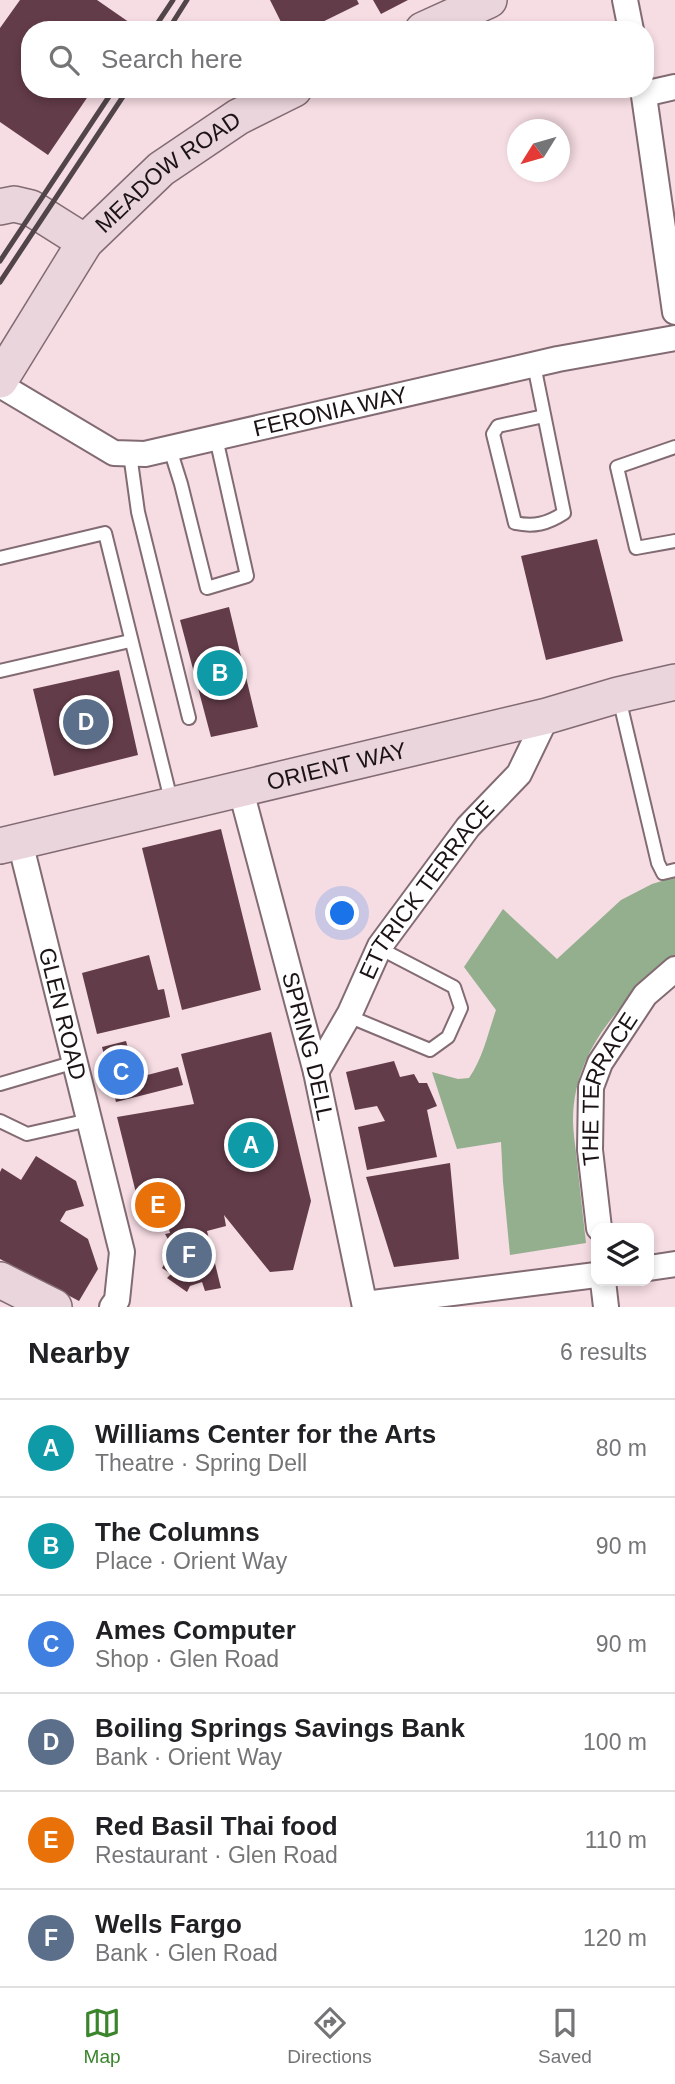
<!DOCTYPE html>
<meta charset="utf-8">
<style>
body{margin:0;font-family:Helvetica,sans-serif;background:#f2f2f2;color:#202124}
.controls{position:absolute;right:21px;bottom:21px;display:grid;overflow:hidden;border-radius:14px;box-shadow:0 4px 10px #0003}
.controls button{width:63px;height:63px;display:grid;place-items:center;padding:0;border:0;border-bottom:2px solid #e0e0e0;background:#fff;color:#202124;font:35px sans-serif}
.compass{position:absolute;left:507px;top:119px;width:63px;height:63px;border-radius:50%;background:#fff;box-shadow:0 4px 10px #0003;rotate:233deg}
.you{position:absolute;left:343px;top:914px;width:24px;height:24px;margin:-18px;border:5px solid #fff;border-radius:50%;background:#1a73e8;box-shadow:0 0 0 10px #1a73e833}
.badge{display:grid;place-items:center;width:46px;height:46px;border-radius:50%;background:#3a842b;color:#fff;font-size:23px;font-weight:700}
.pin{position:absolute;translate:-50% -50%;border:4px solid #fff;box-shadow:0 2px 7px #0006}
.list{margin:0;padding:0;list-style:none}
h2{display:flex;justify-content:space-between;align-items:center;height:91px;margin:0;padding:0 28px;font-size:30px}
h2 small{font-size:23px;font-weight:400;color:#757577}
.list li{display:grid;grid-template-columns:46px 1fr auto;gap:21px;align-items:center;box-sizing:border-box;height:98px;padding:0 28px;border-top:2px solid #e0e0e0}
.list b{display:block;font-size:26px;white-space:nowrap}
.list p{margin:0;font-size:23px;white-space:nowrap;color:#757577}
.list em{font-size:23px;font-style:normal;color:#757577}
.icon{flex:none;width:38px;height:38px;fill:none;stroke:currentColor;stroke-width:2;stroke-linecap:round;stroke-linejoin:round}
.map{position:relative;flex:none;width:675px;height:1307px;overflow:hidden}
.search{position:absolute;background:#fff;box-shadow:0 4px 10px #0003;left:21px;right:21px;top:21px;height:77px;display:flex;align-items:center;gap:18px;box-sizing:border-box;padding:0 24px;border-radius:28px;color:#757577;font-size:26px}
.sheet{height:679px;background:#fff}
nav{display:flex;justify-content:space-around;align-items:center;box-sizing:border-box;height:98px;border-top:2px solid #e0e0e0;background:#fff;font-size:19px;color:#757577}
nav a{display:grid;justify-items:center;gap:4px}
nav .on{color:#3a842b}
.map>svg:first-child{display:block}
.forest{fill:#93af8d}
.building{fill:#633c49}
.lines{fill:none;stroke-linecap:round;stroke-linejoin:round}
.lane-casing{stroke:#826b72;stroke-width:16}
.street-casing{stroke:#826b72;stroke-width:28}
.secondary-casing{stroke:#826b72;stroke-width:38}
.lane{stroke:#fff;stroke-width:12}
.street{stroke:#fff;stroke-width:24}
.secondary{stroke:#ebd5dc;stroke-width:35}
.rail{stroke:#524549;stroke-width:5}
.labels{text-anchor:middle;stroke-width:7;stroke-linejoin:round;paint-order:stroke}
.street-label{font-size:23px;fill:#1b1315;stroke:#f6dce3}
</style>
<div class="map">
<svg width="675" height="1307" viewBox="0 0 675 1307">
<rect width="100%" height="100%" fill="#f6dce3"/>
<path class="forest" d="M675,877V956C624,999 574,1048 573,1119C573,1134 576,1148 577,1162C580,1189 583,1216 586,1243L510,1255L503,1182L501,1142L457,1149L432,1072L458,1079L469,1078C483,1058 488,1033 496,1010L464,967L503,909L557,959L621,900L652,884Z"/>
<path class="building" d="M20,0H97L136,27L135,30H30V89H93L48,155L0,122V28Z
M270,0H357L359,4L306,30H285Z
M373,0H408L381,14Z
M597,539L623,641L546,660L521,556Z
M229,607L258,727L211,737L180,620Z
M119,670L138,755L54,776L33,689Z
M221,829L261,990L182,1010L142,848Z
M149,955L158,990L164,989L170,1017L97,1034L82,973Z
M271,1032L311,1201L293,1270L270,1272L224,1215L226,1226L207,1231L221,1288L205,1291L202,1282L190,1286L187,1292L167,1278L171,1274L162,1268L168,1258L162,1253L169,1241L165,1234L170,1233L166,1217L143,1221L117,1117L194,1104L181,1054Z
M126,1041L136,1078L178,1067L183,1085L116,1102L102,1047Z
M394,1061L400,1077L414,1074L419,1083H427L437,1106L427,1110L437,1157L367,1170L358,1127L385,1121L377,1106L355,1110L346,1072Z
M36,1156L76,1181L84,1206L66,1211L60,1221L88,1239L98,1269L79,1301L0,1259V1172L2,1168L21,1180Z
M450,1163L459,1259L394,1267L366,1177Z"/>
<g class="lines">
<g class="lane-casing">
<path id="lane" d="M534,365L564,513C547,524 534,527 515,523L493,434L498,426L544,416
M675,447L617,467L636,548L675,541
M170,449L181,484L207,588L247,576L216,438
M130,454L138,512L189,718
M0,558L105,533L172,804
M0,671L130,641
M619,698L658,863L663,873L675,870
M348,1016L430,1050L448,1037L461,1008L454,987L379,948
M0,1084L75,1062
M0,1121L27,1134L89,1120"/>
</g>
<g class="street-casing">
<g id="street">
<path d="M625,0L631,30"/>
<path d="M643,89L675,312"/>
<path d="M644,94L675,87"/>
<path id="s1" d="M0,385L114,453L145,454L558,359L675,338"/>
<path id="s2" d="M240,787L316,1072L365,1307"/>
<path id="s3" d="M20,842L122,1252L117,1300L112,1307"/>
<path id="s4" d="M316,1072L350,1013L380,946L468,827L519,774L547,716"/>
<path id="s5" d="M599,1228L590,1150L591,1087L600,1063L645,995L675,969"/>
<path d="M649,1268L675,1264"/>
<path d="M603,1281L606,1307"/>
<path d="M365,1304L596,1275"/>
</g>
</g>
<g class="secondary-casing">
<g id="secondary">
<path d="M423,30L489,0"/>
<path d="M0,207L14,204L31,208L85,242"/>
<path id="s6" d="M0,380L85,242L161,169L238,117L294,89"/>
<path id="s7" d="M0,846L547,716L618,695L675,682"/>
<path d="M0,1280L54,1307"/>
</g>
</g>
<use href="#lane" class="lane"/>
<use href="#street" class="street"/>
<use href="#secondary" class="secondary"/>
<path class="rail" d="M153,30L173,0
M168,30L187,0
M0,261L114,89
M0,282L128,89"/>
</g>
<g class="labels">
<g class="street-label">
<text dy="8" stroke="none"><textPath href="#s6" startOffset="271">MEADOW ROAD</textPath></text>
<text dy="8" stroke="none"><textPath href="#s1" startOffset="354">FERONIA WAY</textPath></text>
<text dy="8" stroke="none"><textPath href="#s7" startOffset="346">ORIENT WAY</textPath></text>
<text dy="8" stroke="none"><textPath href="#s4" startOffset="214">ETTRICK TERRACE</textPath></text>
<text dy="8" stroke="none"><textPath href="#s3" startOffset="177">GLEN ROAD</textPath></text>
<text dy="8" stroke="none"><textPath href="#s2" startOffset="268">SPRING DELL</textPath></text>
<text dy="8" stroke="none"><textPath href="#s5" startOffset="144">THE TERRACE</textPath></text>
</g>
</g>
</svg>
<div class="controls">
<button><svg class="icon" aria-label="layers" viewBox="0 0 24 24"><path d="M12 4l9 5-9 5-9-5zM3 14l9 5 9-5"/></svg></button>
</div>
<svg class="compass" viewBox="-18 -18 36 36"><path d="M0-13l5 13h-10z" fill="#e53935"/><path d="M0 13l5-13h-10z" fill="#757577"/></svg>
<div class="you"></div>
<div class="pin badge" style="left:251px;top:1145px;background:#0f9aa8">A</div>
<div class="pin badge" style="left:220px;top:673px;background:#0f9aa8">B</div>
<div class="pin badge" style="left:121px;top:1072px;background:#3f7fe0">C</div>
<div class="pin badge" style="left:86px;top:722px;background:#5c6f8a">D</div>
<div class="pin badge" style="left:158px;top:1205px;background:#e8710a">E</div>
<div class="pin badge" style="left:189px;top:1255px;background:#5c6f8a">F</div>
<div class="search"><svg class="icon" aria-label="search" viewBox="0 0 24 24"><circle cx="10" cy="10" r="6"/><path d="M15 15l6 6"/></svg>Search here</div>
</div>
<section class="sheet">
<h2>Nearby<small>6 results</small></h2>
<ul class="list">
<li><span class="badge" style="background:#0f9aa8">A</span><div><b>Williams Center for the Arts</b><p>Theatre · Spring Dell</p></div><em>80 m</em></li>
<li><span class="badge" style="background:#0f9aa8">B</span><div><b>The Columns</b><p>Place · Orient Way</p></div><em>90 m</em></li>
<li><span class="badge" style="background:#3f7fe0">C</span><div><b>Ames Computer</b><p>Shop · Glen Road</p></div><em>90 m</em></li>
<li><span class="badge" style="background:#5c6f8a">D</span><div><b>Boiling Springs Savings Bank</b><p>Bank · Orient Way</p></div><em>100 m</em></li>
<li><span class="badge" style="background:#e8710a">E</span><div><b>Red Basil Thai food</b><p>Restaurant · Glen Road</p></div><em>110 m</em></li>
<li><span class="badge" style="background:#5c6f8a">F</span><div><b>Wells Fargo</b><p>Bank · Glen Road</p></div><em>120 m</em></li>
</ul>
</section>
<nav>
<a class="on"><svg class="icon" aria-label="map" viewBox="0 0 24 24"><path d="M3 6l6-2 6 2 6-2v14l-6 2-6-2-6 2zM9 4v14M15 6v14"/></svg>Map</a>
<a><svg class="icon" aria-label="directions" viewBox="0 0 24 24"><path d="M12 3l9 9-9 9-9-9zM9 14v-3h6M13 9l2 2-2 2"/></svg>Directions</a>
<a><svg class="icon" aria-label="saved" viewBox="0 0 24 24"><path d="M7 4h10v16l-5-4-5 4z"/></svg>Saved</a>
</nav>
